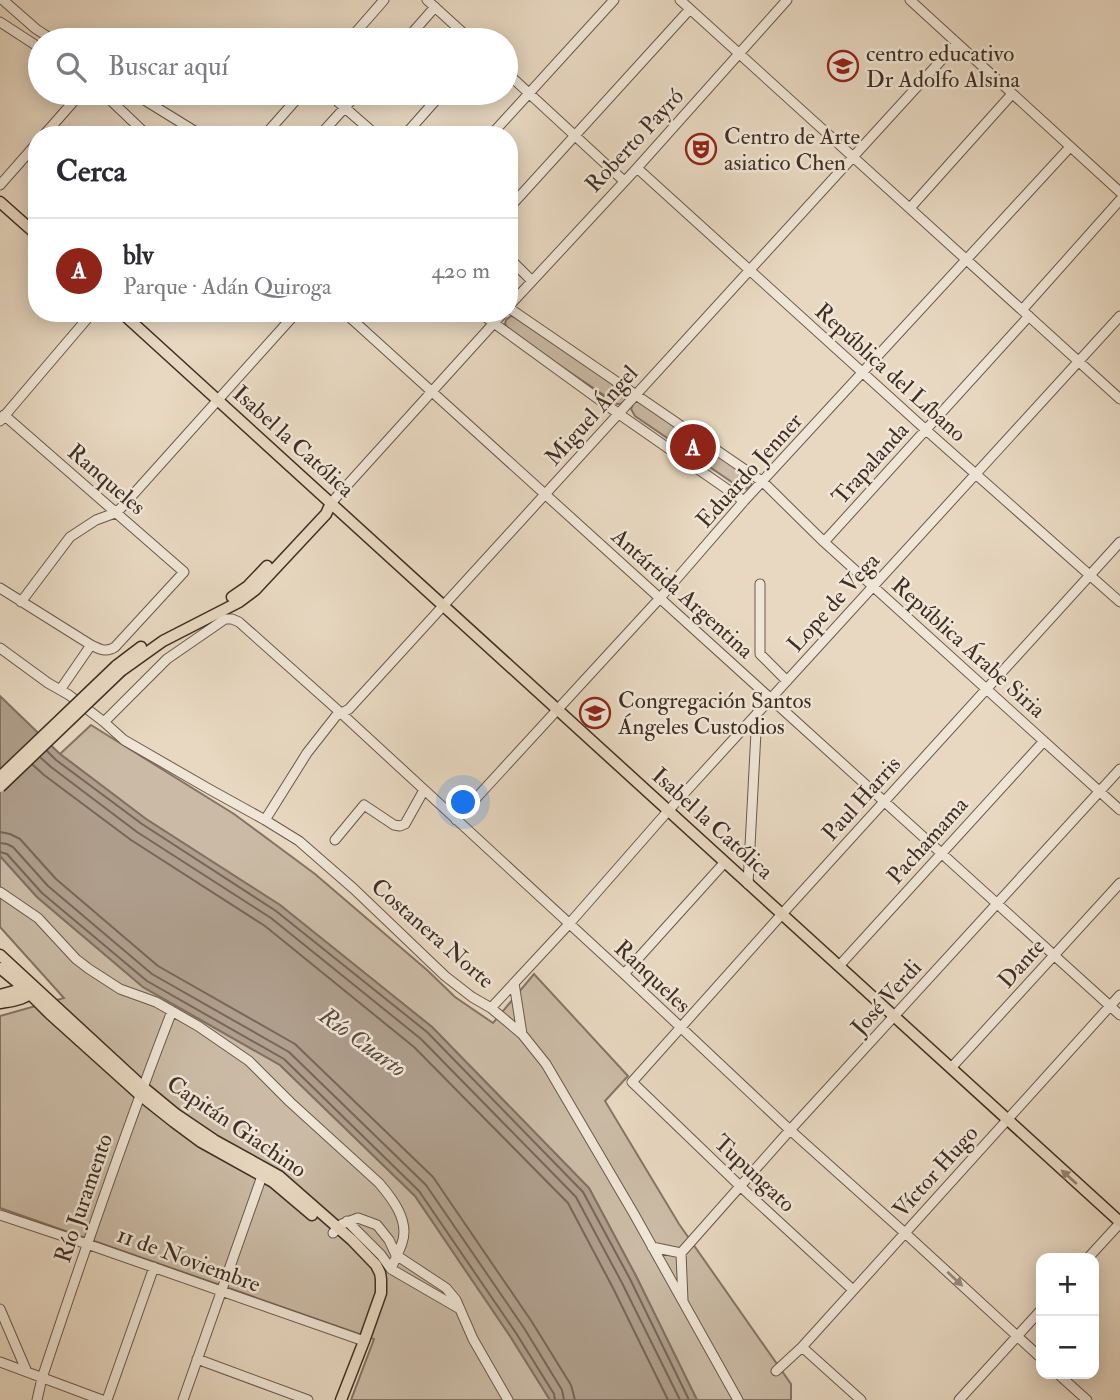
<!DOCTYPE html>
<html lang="es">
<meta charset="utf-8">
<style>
body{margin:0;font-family:"IM FELL Double Pica",serif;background:#f2f2f3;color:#2b2b33}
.controls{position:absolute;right:21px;bottom:21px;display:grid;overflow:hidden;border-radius:14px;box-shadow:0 4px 18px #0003}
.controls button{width:63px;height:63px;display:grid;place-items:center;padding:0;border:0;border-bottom:2px solid #e1e1e2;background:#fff;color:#2b2b33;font:35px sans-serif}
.you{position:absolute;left:464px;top:803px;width:24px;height:24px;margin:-18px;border:5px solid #fff;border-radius:50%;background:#1a73e8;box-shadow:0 0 0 10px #1a73e833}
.badge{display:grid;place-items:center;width:46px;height:46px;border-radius:50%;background:#8f2418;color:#fff;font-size:23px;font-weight:700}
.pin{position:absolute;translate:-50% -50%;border:4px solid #fff;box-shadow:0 2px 7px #0006}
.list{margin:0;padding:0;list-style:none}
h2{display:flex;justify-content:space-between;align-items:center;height:91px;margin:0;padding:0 28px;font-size:30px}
h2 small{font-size:23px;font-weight:400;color:#7c7c81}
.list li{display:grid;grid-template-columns:46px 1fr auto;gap:21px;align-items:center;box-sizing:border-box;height:105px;padding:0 28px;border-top:2px solid #e1e1e2}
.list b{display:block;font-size:26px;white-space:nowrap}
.list p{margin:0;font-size:23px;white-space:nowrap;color:#7c7c81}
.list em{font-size:23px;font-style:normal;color:#7c7c81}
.icon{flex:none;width:38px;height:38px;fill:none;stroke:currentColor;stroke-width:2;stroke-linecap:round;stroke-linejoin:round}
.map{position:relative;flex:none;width:1120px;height:1400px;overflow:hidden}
.search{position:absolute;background:#fff;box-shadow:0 4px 18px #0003;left:28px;top:28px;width:490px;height:77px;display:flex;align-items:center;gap:18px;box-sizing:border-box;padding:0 24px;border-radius:38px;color:#7c7c81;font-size:26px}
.panel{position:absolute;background:#fff;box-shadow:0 4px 18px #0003;left:28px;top:126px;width:490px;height:196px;border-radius:28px}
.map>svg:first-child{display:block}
.green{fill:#cbbba6;stroke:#857465;stroke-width:2}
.water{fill:#af9e8c;stroke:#827162;stroke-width:2}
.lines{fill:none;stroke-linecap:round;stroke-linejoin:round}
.shore{stroke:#776658;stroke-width:2}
.minor-casing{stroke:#69584b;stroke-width:11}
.major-casing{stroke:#3f2e24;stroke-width:13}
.minor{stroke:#f0e6d7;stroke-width:9}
.major{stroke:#e8d8c1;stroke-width:10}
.major-bridge-casing{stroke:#3f2e24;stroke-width:13;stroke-linecap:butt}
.major-bridge{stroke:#e8d8c1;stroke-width:10}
.oneway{fill:#948372}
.oneway2{fill:#988a7e}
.labels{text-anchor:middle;stroke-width:5;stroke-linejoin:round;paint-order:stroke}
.poi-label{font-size:23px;fill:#3f2e24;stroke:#f0e6d7;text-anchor:start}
.street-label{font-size:23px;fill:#3f2e24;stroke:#f0e6d7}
.water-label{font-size:24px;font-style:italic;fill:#5b4a3e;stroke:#f0e6d7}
</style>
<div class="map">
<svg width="1120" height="1400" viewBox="0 0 1120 1400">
<rect width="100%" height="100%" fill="#e8d8c1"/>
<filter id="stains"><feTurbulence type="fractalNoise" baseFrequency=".00286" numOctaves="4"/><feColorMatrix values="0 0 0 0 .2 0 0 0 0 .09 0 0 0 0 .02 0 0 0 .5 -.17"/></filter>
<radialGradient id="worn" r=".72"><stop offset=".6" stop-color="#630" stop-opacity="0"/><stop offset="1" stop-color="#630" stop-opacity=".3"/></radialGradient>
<path class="green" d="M511,316L516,317L625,392V401L620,404H617L509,331L505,324L506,320Z
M634,402H641L751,478V486L746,489H742L635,416L631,409Z
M91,725L234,814L315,874L427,970L455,997L493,1023L534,974L628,1076L605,1101L679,1224L791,1384V1400H697L636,1276L589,1188L432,1027L280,905L146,819L60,754Z
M0,856L37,897L143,987L280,1065L415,1196L510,1336L550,1400H351L374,1339L0,1208V1016L64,998L0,927Z"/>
<path class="water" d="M0,696L60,754L146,819L280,905L432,1027L589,1188L636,1276L697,1400H550L510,1336L415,1196L280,1065L143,987L37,897L0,856Z"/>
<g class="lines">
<path class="shore" d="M47,751L56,760L142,824L276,911L427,1032L583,1192L630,1279L689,1400
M41,758L51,767L137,832L271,918L421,1039L576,1197L622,1283L680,1400
M33,765L44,775L131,840L265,926L414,1047L568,1203L613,1288L668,1400
M0,832L10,834L20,839L56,879L158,966L295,1044L433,1177L532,1322L571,1385L575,1400
M0,843L7,844L13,847L48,886L152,974L289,1052L426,1185L524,1328L562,1390L564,1400
M0,852L7,854L42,893L147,981L284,1059L419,1191L516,1333L554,1394L555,1400"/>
<g class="minor-casing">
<path id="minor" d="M3,0L36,29L53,40
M427,0L471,40
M680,0L1120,399
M910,0L1120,192
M0,22L40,48
M349,40L384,0
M406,40L435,7
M506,72L624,181
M103,93L147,135
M133,93L201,135
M328,93L376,135
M44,135L81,93
M265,135L302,93
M320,135L358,93
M405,135L442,93
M491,135L614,0
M637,168L926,430L1120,602
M0,185L37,143
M509,208L690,9
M910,208L1012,94
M509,258L532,281
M509,306L637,168L787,0
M509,308L763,482L824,542L1120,810
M1022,310L1120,200
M345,313L1120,1015
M480,313L619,414L744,501
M0,421L92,313
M331,503L503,313
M824,542L1029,316
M760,584V654L787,681
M0,588L91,645C99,649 106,653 115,647L184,572L4,415
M21,602L70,537L96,520L115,513L121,508L296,313
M0,648L48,683L69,695L104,722L124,740L209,789L265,820L299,841L354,889L445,976L472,997L491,1008L522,1034L546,1064L634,1214L738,1400
M60,690L91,645
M104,722L167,659L225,619H232L239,622L341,713L624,974L790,1130L905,1233L1041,1358
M265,820L307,753L336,716L349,709L957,43
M456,820L660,598L744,501L1070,147
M335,840L364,805L394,825L400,826L405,824L424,790
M748,884L757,713
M0,892L38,918L76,959L89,969L120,989L156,1002L198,1026L249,1061L290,1102L379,1183C392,1198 410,1221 402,1243C399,1252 394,1261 391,1269
M839,966L1044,741
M624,974L725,862
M514,983L522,1034
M491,1008L569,924L668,811L1120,316
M951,1068L1120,883
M0,1215L87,1244L364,1341
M347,1221L381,1255L391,1269L460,1309
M333,1233L342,1224L358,1218L377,1225L389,1240L396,1255L446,1288L456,1300L473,1339L508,1400
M652,1247L681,1253L683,1301
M681,1253L790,1130L1120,769
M1088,1258L1120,1223
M853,1290L740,1186L632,1082L782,914L1120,542
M0,1309L27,1372
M802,1347L861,1400
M197,1359L308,1400
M0,1362L102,1400
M776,1371L802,1347L1120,995
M1058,1374L1087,1400
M37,1400L42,1378C83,1255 125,1132 172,1011
M107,1400L154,1267
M183,1400L262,1176
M959,1400L1041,1310"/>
</g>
<g class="major-casing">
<path id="major" d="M0,202L37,235
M122,313L1120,1222
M232,597L248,586L267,566
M116,666L141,647
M121,671L163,641L239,602L255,590L326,514L331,503
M0,955L143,1087L177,1115L214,1140L279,1176L352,1240L376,1265L380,1273L381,1279V1293L364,1341L341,1400
M0,968L24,988L50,1014L140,1095L174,1122L201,1142L273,1182L312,1215
M0,995L29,987
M0,1003C12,1001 28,1000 34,988"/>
</g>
<use href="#minor" class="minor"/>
<use href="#major" class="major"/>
<g class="major-bridge-casing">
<path id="major-bridge" d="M0,777L116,666
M0,787L121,671"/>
</g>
<use href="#major-bridge" class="major-bridge"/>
</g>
<defs><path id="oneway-solid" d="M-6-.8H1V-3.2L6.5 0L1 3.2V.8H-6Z" transform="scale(1.75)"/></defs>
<use class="oneway" href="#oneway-solid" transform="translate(1069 1177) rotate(-138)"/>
<use class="oneway2" href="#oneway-solid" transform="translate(955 1279) rotate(43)"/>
<defs>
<g id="school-ring" transform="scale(1.575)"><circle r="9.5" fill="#f0e6d7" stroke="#8f2418" stroke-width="1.5"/><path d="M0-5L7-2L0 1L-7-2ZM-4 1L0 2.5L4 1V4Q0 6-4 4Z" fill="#8f2418"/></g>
<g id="theatre-ring" transform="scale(1.575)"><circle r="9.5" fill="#f0e6d7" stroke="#8f2418" stroke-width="1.5"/><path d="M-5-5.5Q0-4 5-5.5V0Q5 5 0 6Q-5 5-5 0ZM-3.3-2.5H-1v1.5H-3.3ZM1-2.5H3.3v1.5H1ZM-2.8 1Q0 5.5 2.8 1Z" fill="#8f2418"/></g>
</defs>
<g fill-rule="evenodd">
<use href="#school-ring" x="843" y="66"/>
<use href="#theatre-ring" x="701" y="149"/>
<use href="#school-ring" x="595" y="713"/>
</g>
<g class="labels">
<g class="poi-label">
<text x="866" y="61">centro educativo<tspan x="866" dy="26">Dr Adolfo Alsina</tspan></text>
<text x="724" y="144">Centro de Arte<tspan x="724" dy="26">asiatico Chen</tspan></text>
<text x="618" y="708">Congregación Santos<tspan x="618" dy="26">Ángeles Custodios</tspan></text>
</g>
<g class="street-label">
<text transform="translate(634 140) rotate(-47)" y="8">Roberto Payró</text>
<text transform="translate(891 372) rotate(42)" y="8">República del Líbano</text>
<text transform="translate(591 415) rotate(-48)" y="8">Miguel Ángel</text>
<text transform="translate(294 441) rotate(42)" y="8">Isabel la Católica</text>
<text transform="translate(870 463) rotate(-48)" y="8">Trapalanda</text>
<text transform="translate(749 470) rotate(-48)" y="8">Eduardo Jenner</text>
<text transform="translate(107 479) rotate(41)" y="8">Ranqueles</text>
<text transform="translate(683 593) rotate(42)" y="8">Antártida Argentina</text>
<text transform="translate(833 602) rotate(-48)" y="8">Lope de Vega</text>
<text transform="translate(969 647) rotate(42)" y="8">República Árabe Siria</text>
<text transform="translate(861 798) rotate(-48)" y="8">Paul Harris</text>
<text transform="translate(713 823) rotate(42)" y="8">Isabel la Católica</text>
<text transform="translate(927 840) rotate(-48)" y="8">Pachamama</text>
<text transform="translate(433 933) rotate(41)" y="8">Costanera Norte</text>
<text transform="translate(1021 963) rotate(-48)" y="8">Dante</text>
<text transform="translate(653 976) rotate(43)" y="8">Ranqueles</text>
<text transform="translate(886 997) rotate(-48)" y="8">José Verdi</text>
<text transform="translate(237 1126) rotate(34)" y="8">Capitán Giachino</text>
<text transform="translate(935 1171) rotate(-48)" y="8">Víctor Hugo</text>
<text transform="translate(755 1173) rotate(43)" y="8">Tupungato</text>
<text transform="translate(83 1198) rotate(-71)" y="8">Río Juramento</text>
<text transform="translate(189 1259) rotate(20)" y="8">11 de Noviembre</text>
</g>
<g class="water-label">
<text transform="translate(363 1042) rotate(36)" y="8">Río Cuarto</text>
</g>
</g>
<rect width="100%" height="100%" filter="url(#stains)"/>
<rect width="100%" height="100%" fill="url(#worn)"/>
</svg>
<div class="controls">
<button>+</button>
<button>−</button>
</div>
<div class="you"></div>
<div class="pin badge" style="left:693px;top:447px">A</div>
<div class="search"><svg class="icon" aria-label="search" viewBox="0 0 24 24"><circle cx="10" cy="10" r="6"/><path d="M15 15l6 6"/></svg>Buscar aquí</div>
<section class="panel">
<h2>Cerca<small></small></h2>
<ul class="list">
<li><span class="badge">A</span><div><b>blv</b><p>Parque · Adán Quiroga</p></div><em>420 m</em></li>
</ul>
</section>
</div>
